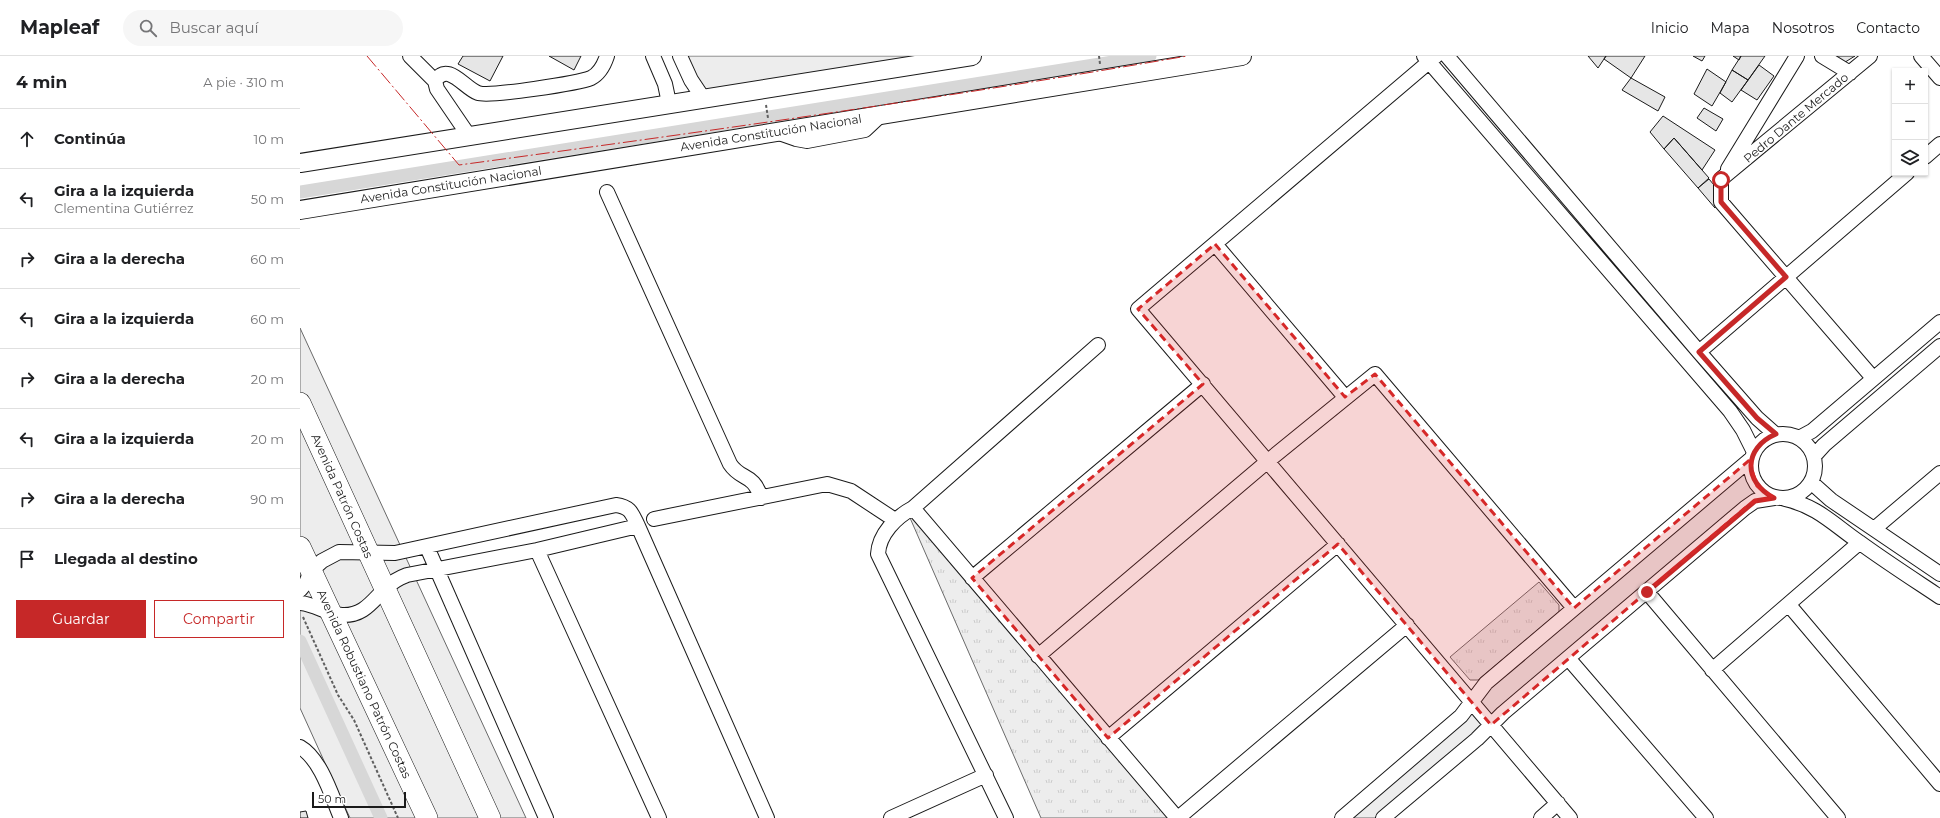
<!DOCTYPE html>
<html lang="es">
<meta charset="utf-8">
<style>
body{margin:0;font-family:Montserrat,sans-serif;background:#f6f6f6;color:#202124}
.controls{position:absolute;right:12px;top:12px;display:grid;overflow:hidden;border-radius:0px;box-shadow:0 1px 3px #0004}
.controls button{width:36px;height:36px;display:grid;place-items:center;padding:0;border:0;border-bottom:1px solid #e0e0e0;background:#fff;color:#202124;font:20px sans-serif}
.scale{position:absolute;left:12px;bottom:10px;width:94px;box-sizing:border-box;padding-left:4px;border:2px solid #1a1a1a;border-top:0;font-size:11px;line-height:14px;white-space:nowrap;color:#1a1a1a;-webkit-text-stroke:3px #fff;paint-order:stroke}
.stop{position:absolute;width:12px;height:12px;margin:-9px;border:3px solid #c62828;border-radius:50%;background:#fff}
.stop.end{background:#c62828;border-color:#fff;box-shadow:0 1px 4px #0008}
.list{margin:0;padding:0;list-style:none}
h2{display:flex;justify-content:space-between;align-items:center;height:52px;margin:0;padding:0 16px;font-size:17px}
h2 small{font-size:13px;font-weight:400;color:#757577}
.list li{display:grid;grid-template-columns:26px 1fr auto;gap:12px;align-items:center;box-sizing:border-box;height:60px;padding:0 16px;border-top:1px solid #e0e0e0}
.list b{display:block;font-size:15px;white-space:nowrap}
.list p{margin:0;font-size:13px;white-space:nowrap;color:#757577}
.list em{font-size:13px;font-style:normal;color:#757577}
.actions{display:flex;gap:8px;padding:12px 16px}
.actions a{flex:1;padding:9px 0;border:1px solid #c62828;border-radius:0px;text-align:center;font-size:14px;color:#c62828}
.actions .main{background:#c62828;color:#fff}
.icon{flex:none;width:22px;height:22px;fill:none;stroke:currentColor;stroke-width:2;stroke-linecap:round;stroke-linejoin:round}
.map{position:relative;flex:none;width:1640px;height:762px;overflow:hidden}
header{display:flex;align-items:center;gap:24px;box-sizing:border-box;height:56px;padding:0 20px;background:#fff;border-bottom:1px solid #e0e0e0}
header strong{font-size:19px}
nav{display:flex;gap:22px;margin-inline-start:auto;font-size:14px}
.search{width:280px;height:36px;background:#f6f6f6;display:flex;align-items:center;gap:10px;box-sizing:border-box;padding:0 14px;border-radius:22px;color:#757577;font-size:15px}
main{display:flex}
aside{flex:1;background:#fff}
.map>svg:first-child{display:block}
.built{fill:#ededed;stroke:#6a6a6a}
.park{fill:url(#park-tufts);stroke:#6a6a6a}
.lines{fill:none;stroke-linecap:round;stroke-linejoin:round}
.canal{stroke:#d7d7d7;stroke-width:13}
.building{fill:#e6e6e6;stroke:#1a1a1a}
.minor-casing{stroke:#1a1a1a;stroke-width:16}
.major-casing{stroke:#1a1a1a;stroke-width:20}
.highway-casing{stroke:#1a1a1a;stroke-width:22}
.path{stroke:#5f5f5f;stroke-width:2;stroke-dasharray:3 2;stroke-linecap:butt}
.minor{stroke:#fff;stroke-width:14}
.major{stroke:#fff;stroke-width:18}
.highway{stroke:#fff;stroke-width:21}
.power{stroke:#c62828;stroke-width:1;stroke-dasharray:14 3 2 3;stroke-linecap:butt}
.route{stroke:#c62828;stroke-width:5}
.marked{fill:#d62828;fill-opacity:0.2;stroke:#d62828;stroke-width:3;stroke-dasharray:8 5;stroke-linejoin:round}
.labels{text-anchor:middle;stroke-width:3;stroke-linejoin:round;paint-order:stroke}
.street-label{font-size:12px;fill:#1a1a1a;stroke:#fff}
</style>
<header>
<strong>Mapleaf</strong>
<div class="search"><svg class="icon" aria-label="search" viewBox="0 0 24 24"><circle cx="10" cy="10" r="6"/><path d="M15 15l6 6"/></svg>Buscar aquí</div>
<nav><a>Inicio</a><a>Mapa</a><a>Nosotros</a><a>Contacto</a></nav>
</header>
<main>
<aside>
<h2>4 min<small>A pie · 310 m</small></h2>
<ul class="list">
<li><svg class="icon" aria-label="ahead" viewBox="0 0 24 24"><path d="M12 20V5M6 11l6-6 6 6"/></svg><div><b>Continúa</b></div><em>10 m</em></li>
<li><svg class="icon" aria-label="left" viewBox="0 0 24 24"><path d="M17 20v-9H6M10 6l-5 5 5 5"/></svg><div><b>Gira a la izquierda</b><p>Clementina Gutiérrez</p></div><em>50 m</em></li>
<li><svg class="icon" aria-label="right" viewBox="0 0 24 24"><path d="M7 20v-9h11M14 6l5 5-5 5"/></svg><div><b>Gira a la derecha</b></div><em>60 m</em></li>
<li><svg class="icon" aria-label="left" viewBox="0 0 24 24"><path d="M17 20v-9H6M10 6l-5 5 5 5"/></svg><div><b>Gira a la izquierda</b></div><em>60 m</em></li>
<li><svg class="icon" aria-label="right" viewBox="0 0 24 24"><path d="M7 20v-9h11M14 6l5 5-5 5"/></svg><div><b>Gira a la derecha</b></div><em>20 m</em></li>
<li><svg class="icon" aria-label="left" viewBox="0 0 24 24"><path d="M17 20v-9H6M10 6l-5 5 5 5"/></svg><div><b>Gira a la izquierda</b></div><em>20 m</em></li>
<li><svg class="icon" aria-label="right" viewBox="0 0 24 24"><path d="M7 20v-9h11M14 6l5 5-5 5"/></svg><div><b>Gira a la derecha</b></div><em>90 m</em></li>
<li><svg class="icon" aria-label="arrive" viewBox="0 0 24 24"><path d="M6 21V4h12l-3 4 3 4H6"/></svg><div><b>Llegada al destino</b></div></li>
</ul>
<div class="actions"><a class="main">Guardar</a><a>Compartir</a></div>
</aside>
<div class="map">
<svg width="1640" height="762" viewBox="0 0 1640 762">
<defs>
<pattern id="park-tufts" width="24" height="20" patternUnits="userSpaceOnUse"><rect width="24" height="20" fill="#ededed"/><path d="M3 7l-1-3M5 7V3M7 7l1-3M15 17l-1-3M17 17v-4M19 17l1-3" fill="none" stroke="#cbcbcb"/></pattern>
</defs>
<rect width="100%" height="100%" fill="#fff"/>
<path class="built" d="M384,0H640L403,42Z
M0,272L226,762H50L0,652Z
M1452,402L1453,421L1469,442L1455,445L1083,762H1042L1161,660L1186,627Z"/>
<path class="park" d="M607,455L877,762H741Z
M1239,526L1259,549V556L1178,624H1170L1150,601Z"/>
<g class="lines">
<path class="canal" d="M0,136L850,0
M0,585L81,762"/>
</g>
<path class="building" d="M163,0H203L190,25L158,8Z
M249,0H281L274,14Z
M1288,0H1306L1298,12Z
M1306,0H1345L1331,22L1304,3Z
M1393,0H1405L1402,5Z
M1433,0H1441L1439,4Z
M1441,0H1465L1448,24L1432,14Z
M1529,0H1555L1542,8Z
M1459,9L1474,20L1457,44L1441,34Z
M1407,13L1426,26L1412,50L1394,38Z
M1432,14L1448,24L1432,46L1420,37Z
M1331,22L1365,41L1358,55L1322,34Z
M1404,52L1423,63L1416,75L1397,62Z
M1363,60L1415,94L1402,114L1374,82L1364,93L1350,76Z
M1374,82L1409,122L1398,132L1364,93Z
M1409,123L1419,135L1415,152L1398,132Z
M6,755L8,762H0V756Z"/>
<g class="lines">
<g class="minor-casing">
<path id="minor" d="M110,0L135,25
M353,0L365,28L369,47
M380,0L391,24L403,42
M1124,0L1430,355L1443,374L1454,396
M1136,0L838,253L1270,762
M1147,0L1399,296L1457,362L1475,378
M1522,0L1550,17
M1621,0L1640,22
M476,76L496,83L507,85L565,74L581,59
M169,80L137,33L135,25C148,5 164,32 178,37C190,41 279,27 291,22C299,18 304,9 307,0
M1625,101L1640,88
M1428,113L1497,0
M1421,123V146L1573,322
M1421,123L1570,0
M307,136L430,408C441,425 453,416 461,442
M915,188L1045,341
M1399,296L1607,117
M1451 410a32 32 0 1 1 64 0a32 32 0 1 1-64 0Z
M1499,382L1512,375L1640,266
M1514,400L1524,389L1640,290
M1512,427L1531,444L1640,518
M1485,443C1517,450 1533,468 1559,486C1585,505 1613,523 1640,541
M613,452L798,289
M354,463L527,428L551,435L595,464
M1574,473L1640,417
M127,491L246,762
M237,494L359,762
M672,522L903,328
M0,534L6,527L11,515L22,505L39,496L95,497L316,449C331,451 332,458 338,470L467,762
M1347,536L1538,762
M0,547C15,548 27,558 42,559C64,560 72,545 86,532C92,526 99,522 107,519L237,494L338,470
M1489,549L1640,728
M738,600L968,405L1075,318L1274,552
M1268,602L1406,762
M1412,614L1559,487
M808,682L1038,488
M0,691C21,703 32,741 41,762
M591,762L686,719
M706,762L578,498C579,478 596,461 613,452L877,762
M878,762L1107,569
M1042,762L1161,660L1186,627L1452,402
M1083,762L1177,683L1203,657L1445,452L1455,445L1474,442
M1241,762L1258,747"/>
</g>
<g class="major-casing">
<path id="major" d="M0,107L672,0
M0,154L942,0"/>
</g>
<g class="highway-casing">
<path id="highway" d="M0,347L190,762
M0,491L127,762"/>
</g>
<path class="path" d="M799,0L800,8
M466,49L468,62
M3,561L38,639L54,664L98,762"/>
<use href="#minor" class="minor"/>
<use href="#major" class="major"/>
<use href="#highway" class="highway"/>
<path class="power" d="M67,0L159,109C403,76 645,42 887,0"/>
</g>
<g class="lines">
<path class="route" d="M1347,536L1455,445L1474,442C1443,426 1443,392 1476,378L1457,362L1399,296L1486,221L1421,146V124"/>
</g>
<path class="marked" d="M915,188L1045,341L1075,318L1274,552L1452,402L1451,411L1457,430L1474,442L1455,445L1445,452L1191,669L1038,488L808,682L672,522L903,328L838,253Z"/>
<g class="labels">
<g class="street-label">
<text transform="translate(1496 62) rotate(-40)" y="4">Pedro Dante Mercado</text>
<text transform="translate(471 77) rotate(-9)" y="4">Avenida Constitución Nacional</text>
<text transform="translate(151 129) rotate(-9)" y="4">Avenida Constitución Nacional</text>
<text transform="translate(42 440) rotate(66)" y="4">Avenida Patrón Costas</text>
<text transform="translate(64 628) rotate(65)" y="4">Avenida Robustiano Patrón Costas</text>
</g>
</g>
</svg>
<div class="controls">
<button>+</button>
<button>−</button>
<button><svg class="icon" aria-label="layers" viewBox="0 0 24 24"><path d="M12 4l9 5-9 5-9-5zM3 14l9 5 9-5"/></svg></button>
</div>
<div class="scale">50 m</div>
<div class="stop" style="left:1421px;top:124px"></div>
<div class="stop end" style="left:1347px;top:536px"></div>
</div>
</main>
